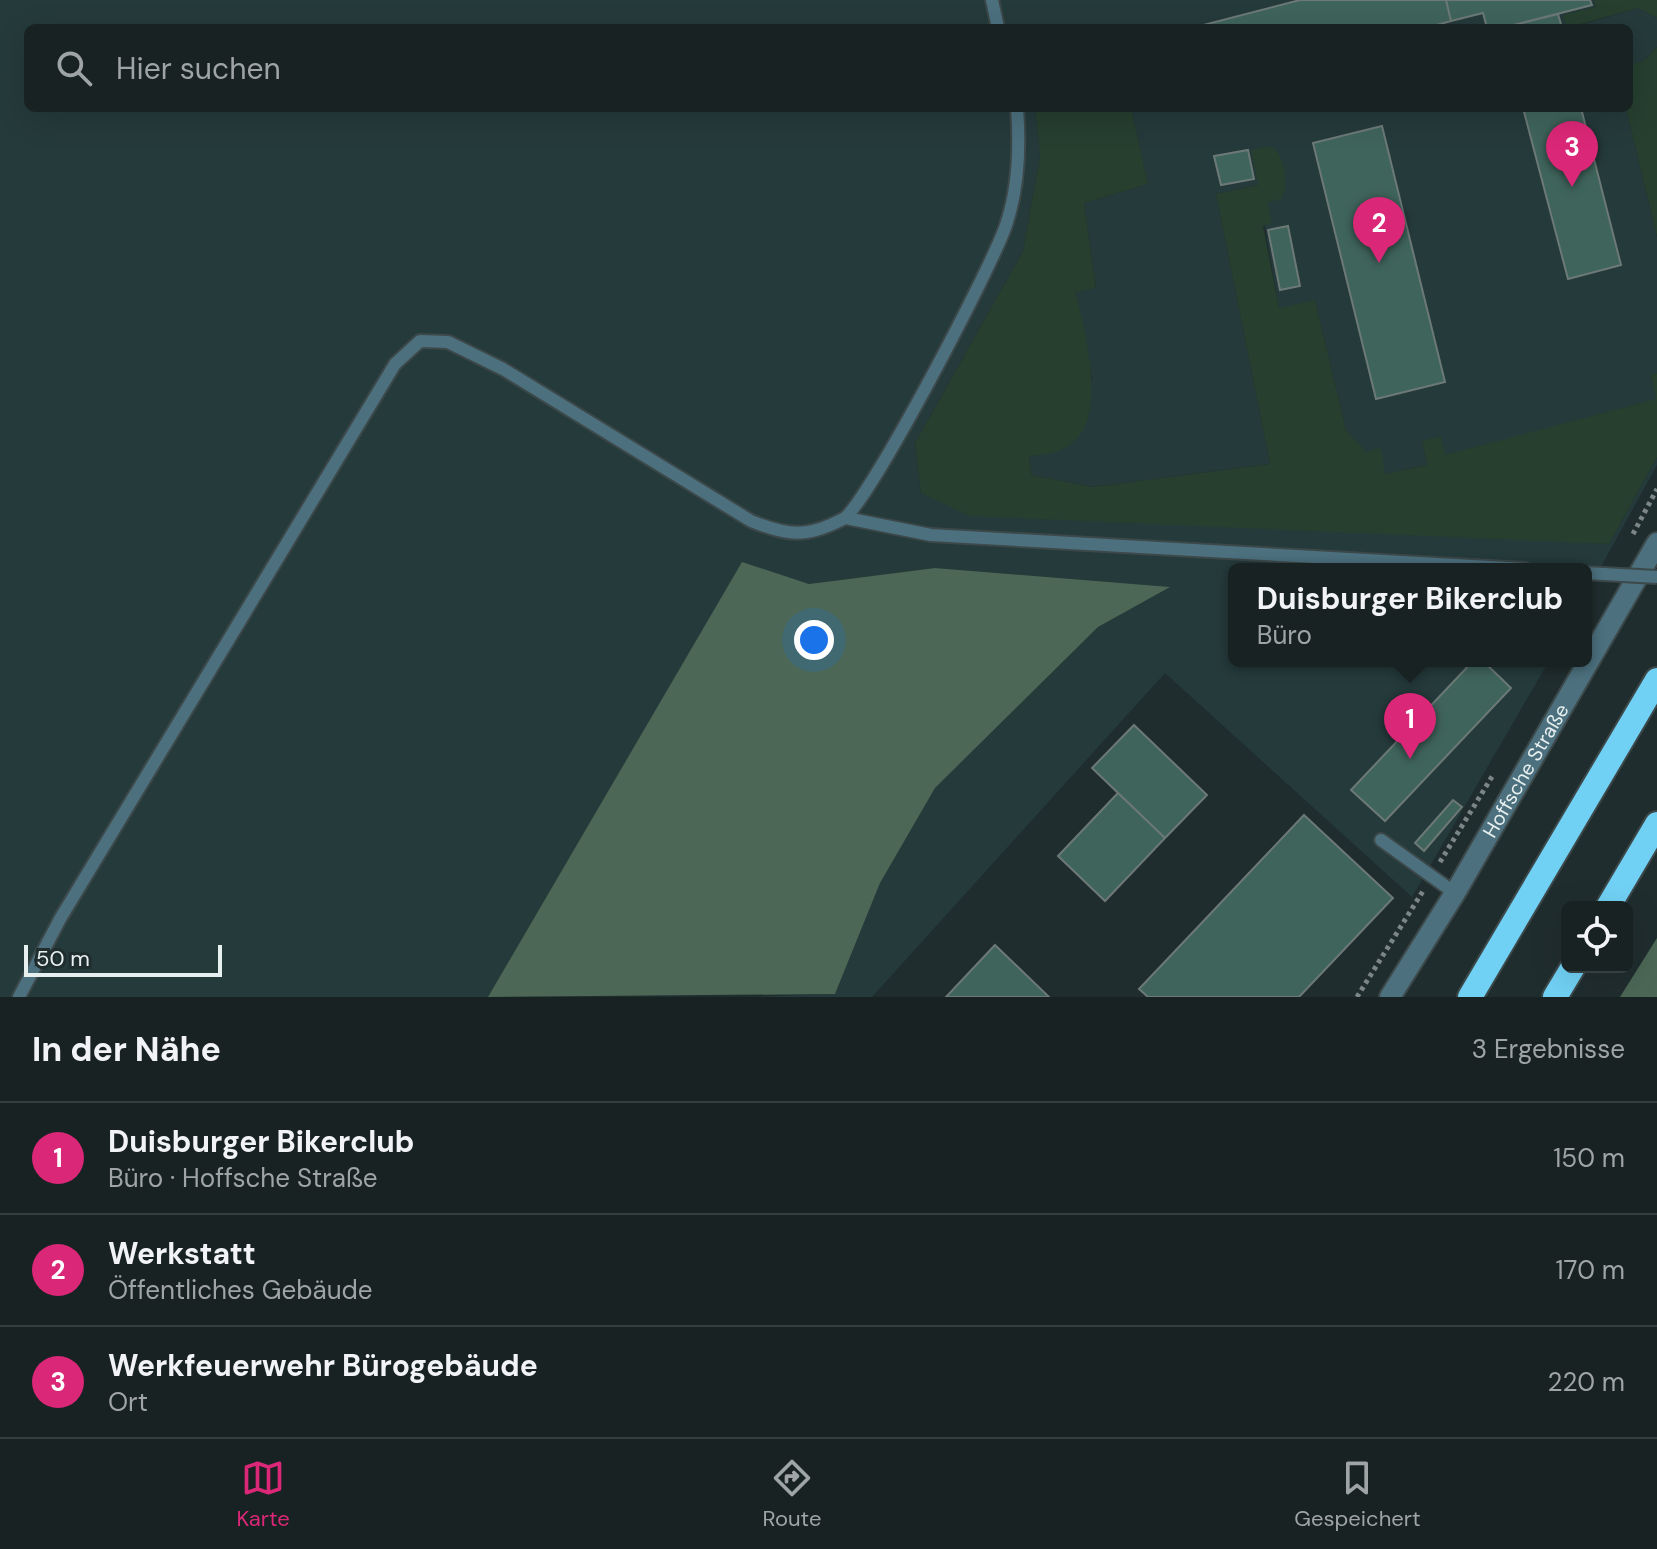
<!DOCTYPE html>
<html lang="de">
<meta charset="utf-8">
<style>
body{margin:0;font-family:"DM Sans",sans-serif;background:#252f2f;color:#f1f3f6}
.controls{position:absolute;right:24px;bottom:24px;display:grid;overflow:hidden;border-radius:12px;box-shadow:0 8px 32px #0002}
.controls button{width:72px;height:72px;display:grid;place-items:center;padding:0;border:0;border-bottom:2px solid #363f40;background:#182222;color:#f1f3f6;font:40px sans-serif}
.scale{position:absolute;left:24px;bottom:20px;width:198px;box-sizing:border-box;padding-left:8px;border:4px solid #e7efef;border-top:0;font-size:22px;line-height:28px;white-space:nowrap;color:#e7efef;-webkit-text-stroke:6px #202d2e;paint-order:stroke}
.you{position:absolute;left:814px;top:640px;width:28px;height:28px;margin:-20px;border:6px solid #fff;border-radius:50%;background:#1a73e8;box-shadow:0 0 0 12px #1a73e833}
.badge{display:grid;place-items:center;width:52px;height:52px;border-radius:50%;background:#db2777;color:#fff;font-size:26px;font-weight:700}
.pin{position:absolute;translate:-50% -66px;filter:drop-shadow(0 2px 4px #0008)}
.pin::after{content:'';position:absolute;top:42px;width:28px;height:24px;background:inherit;clip-path:polygon(0 0,100% 0,50% 100%)}
.popup{position:absolute;left:1228px;top:563px;width:364px;height:104px;box-sizing:border-box;display:grid;place-content:center;border-radius:12px;background:#182222;filter:drop-shadow(0 2px 6px #0005);font-size:26px;white-space:nowrap;color:#9fa4a5}
.popup b{font-size:30px;color:#f1f3f6}
.popup::after{content:'';position:absolute;left:50%;top:100%;margin-left:-16px;border:16px solid transparent;border-top-color:#182222}
.list{margin:0;padding:0;list-style:none}
h2{display:flex;justify-content:space-between;align-items:center;height:104px;margin:0;padding:0 32px;font-size:34px}
h2 small{font-size:26px;font-weight:400;color:#9fa4a5}
.list li{display:grid;grid-template-columns:52px 1fr auto;gap:24px;align-items:center;box-sizing:border-box;height:112px;padding:0 32px;border-top:2px solid #363f40}
.list b{display:block;font-size:30px;white-space:nowrap}
.list p{margin:0;font-size:26px;white-space:nowrap;color:#9fa4a5}
.list em{font-size:26px;font-style:normal;color:#9fa4a5}
.icon{flex:none;width:44px;height:44px;fill:none;stroke:currentColor;stroke-width:2;stroke-linecap:round;stroke-linejoin:round}
.map{position:relative;flex:none;width:1657px;height:997px;overflow:hidden}
.search{position:absolute;background:#182222;box-shadow:0 8px 32px #0002;left:24px;right:24px;top:24px;height:88px;display:flex;align-items:center;gap:20px;box-sizing:border-box;padding:0 28px;border-radius:12px;color:#9fa4a5;font-size:30px}
.sheet{height:440px;background:#182222}
nav{display:flex;justify-content:space-around;align-items:center;box-sizing:border-box;height:112px;border-top:2px solid #363f40;background:#182222;font-size:22px;color:#9fa4a5}
nav a{display:grid;justify-items:center;gap:4px}
nav .on{color:#db2777}
.map>svg:first-child{display:block}
.built{fill:#253a3b}
.green{fill:#263f2f}
.forest{fill:#4c6755}
.building{fill:#3f645b;stroke:#6c7976;stroke-width:2}
.lines{fill:none;stroke-linecap:round;stroke-linejoin:round}
.service-casing{stroke:#3c4849;stroke-width:16}
.tertiary-casing{stroke:#3c4849;stroke-width:24}
.motorway-casing{stroke:#3c4849;stroke-width:28}
.path{stroke:#7c8687;stroke-width:5;stroke-dasharray:4 4;stroke-linecap:butt}
.service{stroke:#4c707e;stroke-width:12}
.tertiary{stroke:#4c707e;stroke-width:20}
.motorway{stroke:#71d1f5;stroke-width:24}
.service-bridge-casing{stroke:#3c4849;stroke-width:16;stroke-linecap:butt}
.service-bridge{stroke:#4c707e;stroke-width:12}
.labels{text-anchor:middle;stroke-width:6;stroke-linejoin:round;paint-order:stroke}
.street-label{font-size:20px;fill:#e7efef;stroke:#202d2e}
</style>
<div class="map">
<svg width="1657" height="997" viewBox="0 0 1657 997">
<rect width="100%" height="100%" fill="#202d2e"/>
<path class="built" d="M0,0H1594L1596,7L1564,15L1567,28H28V108H1035L1040,156L1023,251L915,443L921,493L1609,544L1657,457V465L1586,594V569H1234V661H1549L1412,897L1165,673L872,997H751L835,994L880,883L935,788L1098,627L1168,587L935,568L809,584L742,563L488,997H0Z
M1638,8L1657,18V47L1645,60L1629,66V28H1570Z
M1131,108H1626L1657,237V373L1651,376L1657,399L1444,456L1441,437L1422,441L1427,465L1385,474L1346,430L1315,300L1279,309L1258,185L1216,194L1270,464L1093,487L1032,475L1029,457L1066,448L1092,379L1076,291L1096,287L1084,203L1148,184Z"/>
<path class="green" d="M1594,0H1657V18L1638,8L1567,28L1563,15L1596,7Z
M1657,47V237L1626,108L1629,66L1645,60Z
M1035,108H1131L1148,184L1084,203L1096,288L1076,292C1084,332 1112,423 1065,448C1056,454 1040,454 1029,457L1032,475L1093,487L1270,464L1216,194L1258,185L1251,150L1271,146C1286,157 1288,182 1282,199L1268,202L1271,224L1263,226L1279,308L1315,300L1346,430L1366,452L1381,448L1385,474L1427,465L1422,441L1441,436L1445,455L1656,399L1651,375L1657,373V457L1609,544L970,516L921,493L915,443L1023,251L1040,156Z"/>
<path class="forest" d="M742,562L809,584L935,568L1170,587L1098,627L935,788L880,883L835,994L488,997Z
M1657,938V997H1620Z"/>
<path class="building" d="M1300,0H1446L1451,21L1426,28H1192Z
M1446,0H1590L1592,5L1502,28H1487L1483,13L1451,21Z
M1558,14L1562,28H1502Z
M1523,108H1581L1621,265L1568,279Z
M1382,126L1445,382L1376,399L1313,143Z
M1248,150L1254,179L1221,185L1214,156Z
M1288,226L1300,286L1280,290L1268,230Z
M1473,661H1483L1511,688L1385,821L1351,790Z
M1134,725L1207,795L1165,838L1092,768Z
M1118,793L1165,838L1105,901L1058,856Z
M1453,800L1462,807L1424,851L1415,843Z
M1304,815L1393,898L1299,997H1148L1139,989Z
M995,945L1049,997H946Z"/>
<g class="lines">
<g class="service-casing">
<path id="service" d="M992,0L998,28
M846,518L931,535L1525,569
M1381,840L1455,893
M19,997L60,919L395,364L420,341L448,342L503,369L751,521C788,536 807,538 843,519C867,506 996,260 1007,222C1019,185 1020,147 1017,108"/>
</g>
<g class="tertiary-casing">
<g id="tertiary">
<path id="s1" d="M1390,997L1455,893L1657,543"/>
</g>
</g>
<g class="motorway-casing">
<path id="motorway" d="M1608,907L1657,824
M1470,997L1657,680
M1555,997L1573,967"/>
</g>
<path class="path" d="M1633,534L1657,489
M1440,862L1493,775
M1357,997L1423,891"/>
<use href="#service" class="service"/>
<use href="#tertiary" class="tertiary"/>
<use href="#motorway" class="motorway"/>
<g class="service-bridge-casing">
<path id="service-bridge" d="M1586,573L1657,577"/>
</g>
<use href="#service-bridge" class="service-bridge"/>
</g>
<g class="labels">
<g class="street-label">
<text dy="7" stroke="none"><textPath href="#s1" startOffset="264">Hoffsche Straße</textPath></text>
</g>
</g>
</svg>
<div class="controls">
<button><svg class="icon" aria-label="locate" viewBox="0 0 24 24"><circle cx="12" cy="12" r="6"/><path d="M12 2v4M12 18v4M2 12h4M18 12h4"/></svg></button>
</div>
<div class="scale">50 m</div>
<div class="you"></div>
<div class="pin badge" style="left:1410px;top:759px">1</div>
<div class="popup"><b>Duisburger Bikerclub</b>Büro</div>
<div class="pin badge" style="left:1379px;top:263px">2</div>
<div class="pin badge" style="left:1572px;top:187px">3</div>
<div class="search"><svg class="icon" aria-label="search" viewBox="0 0 24 24"><circle cx="10" cy="10" r="6"/><path d="M15 15l6 6"/></svg>Hier suchen</div>
</div>
<section class="sheet">
<h2>In der Nähe<small>3 Ergebnisse</small></h2>
<ul class="list">
<li><span class="badge">1</span><div><b>Duisburger Bikerclub</b><p>Büro · Hoffsche Straße</p></div><em>150 m</em></li>
<li><span class="badge">2</span><div><b>Werkstatt</b><p>Öffentliches Gebäude</p></div><em>170 m</em></li>
<li><span class="badge">3</span><div><b>Werkfeuerwehr Bürogebäude</b><p>Ort</p></div><em>220 m</em></li>
</ul>
</section>
<nav>
<a class="on"><svg class="icon" aria-label="map" viewBox="0 0 24 24"><path d="M3 6l6-2 6 2 6-2v14l-6 2-6-2-6 2zM9 4v14M15 6v14"/></svg>Karte</a>
<a><svg class="icon" aria-label="directions" viewBox="0 0 24 24"><path d="M12 3l9 9-9 9-9-9zM9 14v-3h6M13 9l2 2-2 2"/></svg>Route</a>
<a><svg class="icon" aria-label="saved" viewBox="0 0 24 24"><path d="M7 4h10v16l-5-4-5 4z"/></svg>Gespeichert</a>
</nav>
